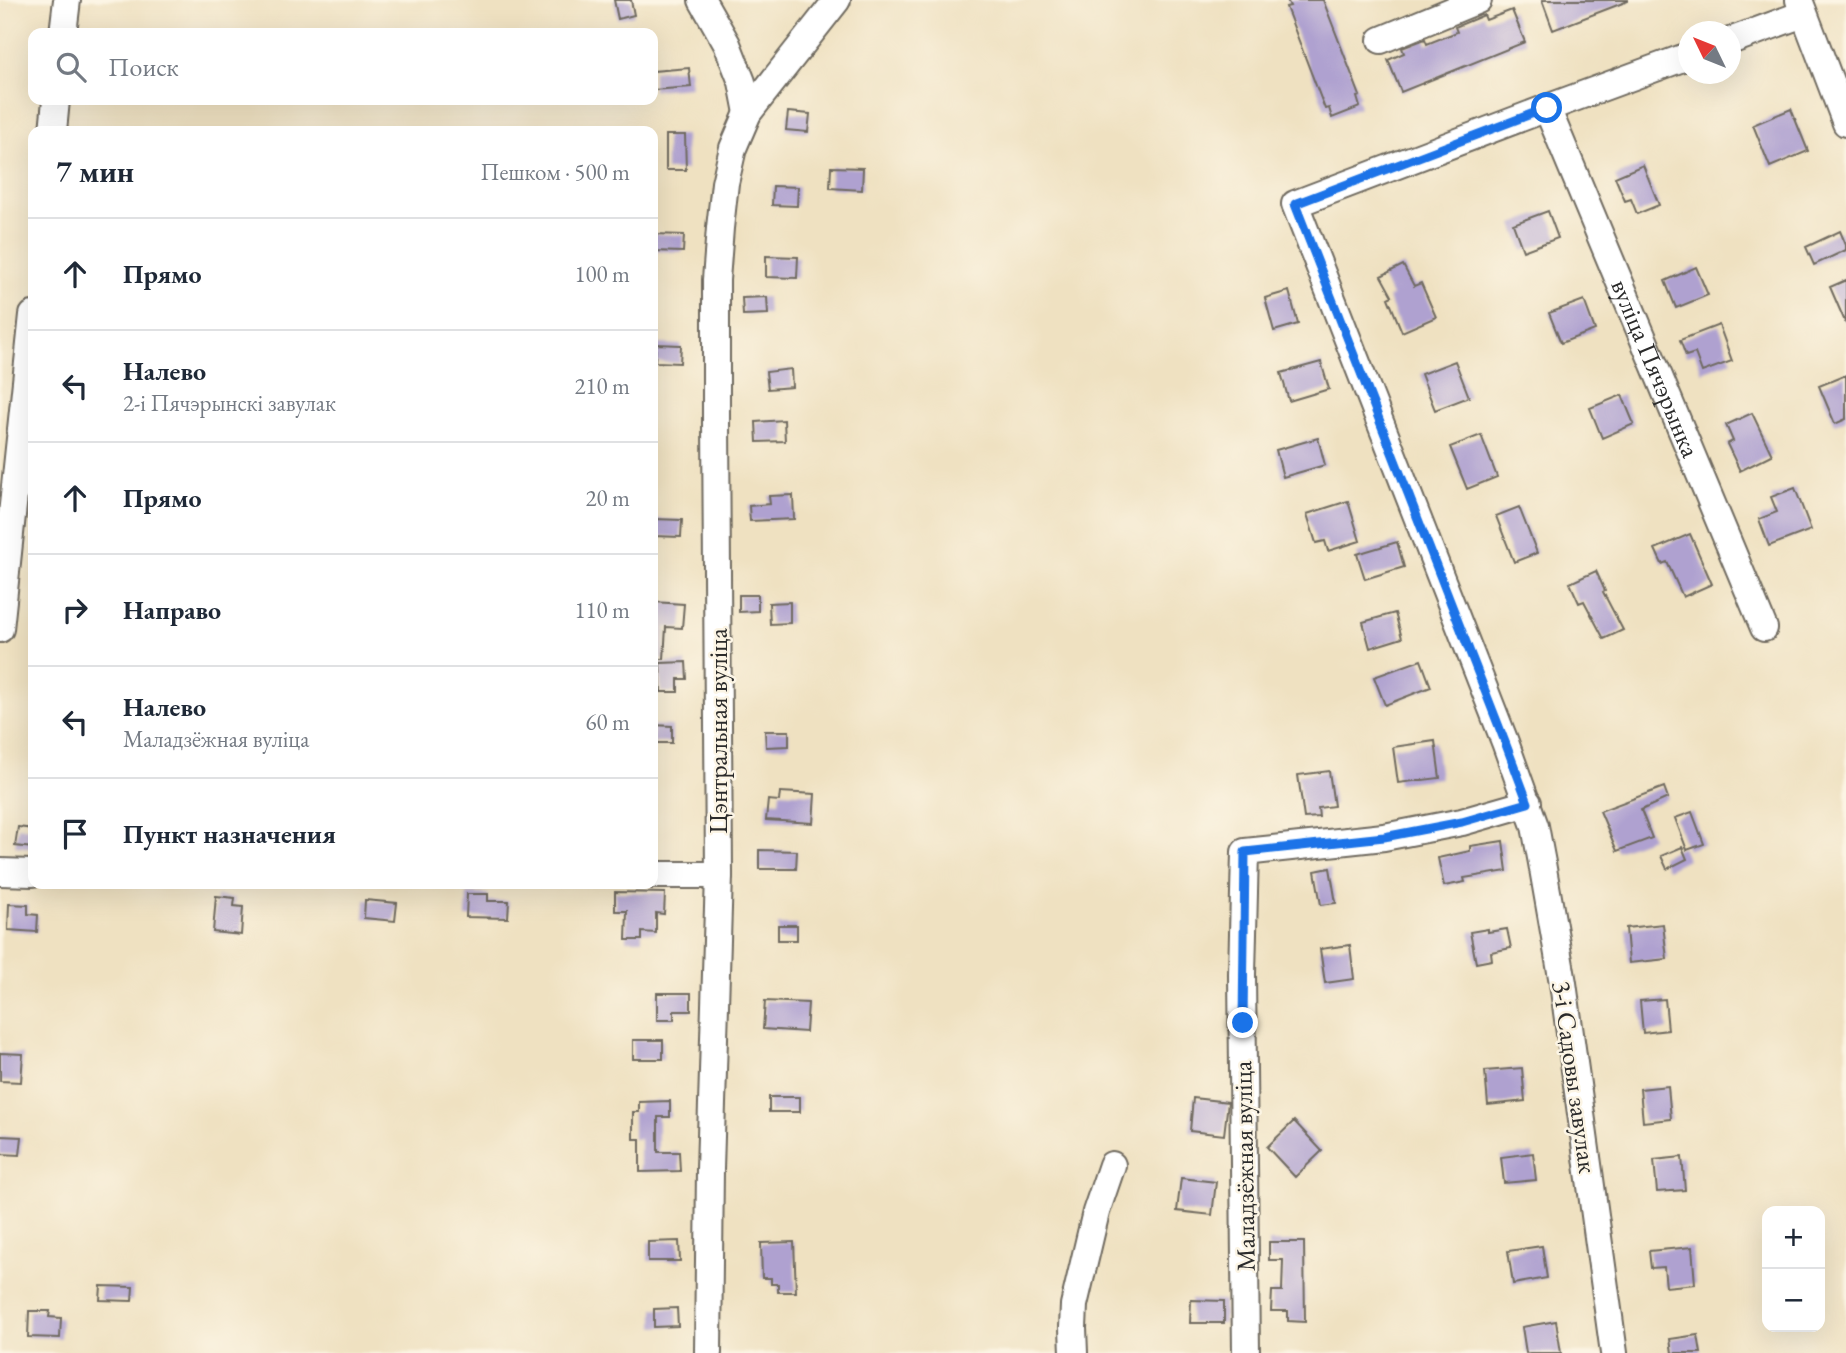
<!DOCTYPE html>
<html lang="ru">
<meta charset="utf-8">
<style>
body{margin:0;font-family:"EB Garamond",serif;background:#f2f2f3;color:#1f2937}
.controls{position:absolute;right:21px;bottom:21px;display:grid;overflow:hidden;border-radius:14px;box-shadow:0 7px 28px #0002}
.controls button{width:63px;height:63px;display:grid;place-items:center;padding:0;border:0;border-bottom:2px solid #e0e1e3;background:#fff;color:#1f2937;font:35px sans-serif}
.compass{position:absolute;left:1678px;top:21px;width:63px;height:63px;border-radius:50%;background:#fff;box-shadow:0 7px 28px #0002;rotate:313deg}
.stop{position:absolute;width:21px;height:21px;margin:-16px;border:5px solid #1a73e8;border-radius:50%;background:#fff}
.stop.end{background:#1a73e8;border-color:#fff;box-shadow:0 2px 7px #0008}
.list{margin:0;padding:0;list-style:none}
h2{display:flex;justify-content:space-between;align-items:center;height:91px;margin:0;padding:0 28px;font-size:30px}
h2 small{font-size:23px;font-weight:400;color:#747a83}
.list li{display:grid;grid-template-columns:46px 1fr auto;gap:21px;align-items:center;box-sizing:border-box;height:112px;padding:0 28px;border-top:2px solid #e0e1e3}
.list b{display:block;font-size:26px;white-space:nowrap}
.list p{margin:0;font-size:23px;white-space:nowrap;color:#747a83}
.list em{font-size:23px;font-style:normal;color:#747a83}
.icon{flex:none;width:38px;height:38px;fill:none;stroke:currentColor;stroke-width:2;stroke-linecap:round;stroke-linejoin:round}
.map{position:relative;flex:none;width:1846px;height:1353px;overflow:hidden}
.search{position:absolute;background:#fff;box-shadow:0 7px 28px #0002;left:28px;top:28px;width:630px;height:77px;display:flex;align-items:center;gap:18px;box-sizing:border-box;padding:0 24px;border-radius:14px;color:#747a83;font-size:26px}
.panel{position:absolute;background:#fff;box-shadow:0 7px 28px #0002;left:28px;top:126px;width:630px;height:763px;border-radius:14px}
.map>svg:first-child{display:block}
.building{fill:#afa1d0}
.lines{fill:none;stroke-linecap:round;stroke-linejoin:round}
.minor-casing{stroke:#706b60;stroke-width:30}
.minor{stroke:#fff;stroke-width:26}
.route{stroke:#1a73e8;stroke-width:9}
.labels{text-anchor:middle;stroke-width:5;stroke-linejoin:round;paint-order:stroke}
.street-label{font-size:26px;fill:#2b2b2b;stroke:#fcf5e5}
</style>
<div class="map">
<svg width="1846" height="1353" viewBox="0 0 1846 1353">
<rect width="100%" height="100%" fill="#fcf5e5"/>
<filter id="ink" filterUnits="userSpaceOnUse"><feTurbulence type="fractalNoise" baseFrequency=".0143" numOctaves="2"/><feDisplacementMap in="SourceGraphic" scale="14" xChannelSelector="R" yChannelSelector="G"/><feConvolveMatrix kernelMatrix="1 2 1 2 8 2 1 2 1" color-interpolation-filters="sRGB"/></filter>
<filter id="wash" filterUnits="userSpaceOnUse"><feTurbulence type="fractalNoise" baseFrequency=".00686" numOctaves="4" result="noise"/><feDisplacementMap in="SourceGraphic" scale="28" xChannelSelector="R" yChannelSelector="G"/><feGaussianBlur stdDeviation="1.57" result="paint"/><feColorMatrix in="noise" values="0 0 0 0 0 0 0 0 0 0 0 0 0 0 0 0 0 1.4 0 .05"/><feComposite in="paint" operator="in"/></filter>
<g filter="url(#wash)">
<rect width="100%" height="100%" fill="#efe1c1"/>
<g id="blocks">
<path class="building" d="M614,0H631L634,15L618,19Z
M1287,0H1323L1360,96L1357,97L1360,107L1332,118L1329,108L1325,109L1286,7L1290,6Z
M1542,0H1628V1L1553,30Z
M1512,10L1525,42L1401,92L1388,60L1404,53L1402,48L1425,39L1427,44L1457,32L1455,27L1484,15L1486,20Z
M689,68L691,87L653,90V71Z
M1791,109L1808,151L1770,167L1753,125Z
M788,112L810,114L808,132L786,130Z
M666,135H685L686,170H666Z
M1643,165L1659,205L1637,214L1631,199L1625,201L1615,177Z
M831,167L863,168L862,190L830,188Z
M773,186L798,187L797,206L772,205Z
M1548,211L1558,238L1523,251L1513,224Z
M1840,231L1846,245V250L1814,265L1806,247Z
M653,234L684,235L683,252L653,251Z
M766,256L798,257L797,278L766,277Z
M1403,265L1414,286L1421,283L1436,317L1402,332L1388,298L1392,296L1381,276Z
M1696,267L1708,295L1676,308L1665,281Z
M1846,280V324L1830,287Z
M1289,291L1298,324L1274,331L1265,298Z
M767,297L768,314L743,315L742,298Z
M1584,300L1595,330L1561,343L1549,313Z
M1719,325L1732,361L1702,372L1695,353L1686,356L1680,340Z
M656,344L681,345L680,363L655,362Z
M1455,361L1469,397L1435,410L1421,374Z
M1321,362L1329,389L1289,401L1281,373Z
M791,369L792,387L768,389L766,372Z
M1846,375V419L1835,424L1819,386Z
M1622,395L1634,424L1602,438L1590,408Z
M1752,413L1772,455L1740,471L1727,444L1733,441L1726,425Z
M784,420L785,441L757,442L756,422Z
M1481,435L1497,477L1467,489L1450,447Z
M1318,438L1325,465L1283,477L1276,450Z
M1795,488L1811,530L1769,546L1759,519L1777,512L1771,497Z
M793,495L794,519L750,521L749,506L770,504L769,496Z
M1348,501L1360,541L1328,551L1325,541L1316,543L1307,514Z
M1519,507L1537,553L1514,562L1496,516Z
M653,519L682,520L681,537L653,536Z
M1690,534L1712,584L1683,597L1667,562L1662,564L1655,549Z
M1397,542L1404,567L1365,579L1357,554Z
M1596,571L1605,591L1603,592L1623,630L1604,639L1584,601L1579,603L1570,583Z
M739,595H758V611L739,612Z
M653,602L684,604L682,628L666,627L664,659H653Z
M790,602V623L770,624L769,603Z
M1395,613L1402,638L1370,648L1363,622Z
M1421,660L1431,687L1385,705L1374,677Z
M686,662L687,679H678V692H661L660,663Z
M653,725L672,726V743H653Z
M765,731H789V746L766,747Z
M1435,741L1440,778L1398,783L1393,747Z
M1329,771L1334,806L1318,808L1319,817L1304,818L1298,775Z
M1664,787L1668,798L1641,810L1652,838L1617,851L1600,811Z
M780,792L815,794L813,823L766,820L768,800L779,801Z
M1692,812L1704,844L1687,850L1675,818Z
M18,827L33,829V848L15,846Z
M1503,841L1507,871L1464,878L1465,882L1444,886L1438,858L1470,851V846Z
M1682,847L1687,859L1667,869L1661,856Z
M759,850L797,851L796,869H759Z
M1330,868L1336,903L1321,905L1315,871Z
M615,892L665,893L664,914L656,913V933L642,932V940H626L627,911H615Z
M467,894H488V901H509L508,918L466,917Z
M216,896L235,898L234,906L243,907L241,935L213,932Z
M365,900L397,903L395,921L364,918Z
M9,904L28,905V914L38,915L37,932L8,930Z
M1663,924L1667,959L1629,963L1626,928Z
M778,925H797V940H778Z
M1488,929V932L1507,929L1511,948L1491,952L1492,960L1476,963L1470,932Z
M1350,945L1354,979L1325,983L1320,949Z
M657,993H691V1011H674V1020H657Z
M1665,999L1668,1030L1643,1033L1640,1001Z
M765,1001L808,1003L806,1032L763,1029Z
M633,1040H663V1059H633Z
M0,1053L23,1054L21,1082L0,1081Z
M1522,1068L1525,1101L1488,1105L1485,1071Z
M1668,1086L1671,1119L1643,1122L1640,1089Z
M769,1097H800V1112H769Z
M1193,1098L1228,1102L1224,1135L1190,1131Z
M670,1101V1117H658V1152H679L680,1171L640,1172V1139H633V1112H639V1102Z
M1294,1121L1322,1151L1295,1177L1267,1147Z
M0,1136L22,1137L20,1155L0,1154Z
M1533,1153L1536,1180L1504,1183L1501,1157Z
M1682,1157L1685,1190L1657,1192L1654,1160Z
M1181,1178L1216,1182L1212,1215L1177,1211Z
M679,1241L680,1261H648V1242Z
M794,1242L796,1292H778V1284H771V1278H762L761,1243Z
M1269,1242H1304L1305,1322L1288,1321V1311H1271L1272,1291H1282L1283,1260H1269Z
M1542,1246L1547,1278L1513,1284L1508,1251Z
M1692,1247L1695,1284L1666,1287L1664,1267L1651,1268L1649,1251Z
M101,1286L133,1287L132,1301L100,1300Z
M1191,1300L1224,1301V1323H1190Z
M677,1308L678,1326L654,1327V1309Z
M29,1311H50L49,1317L61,1318L60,1338L28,1337Z
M1556,1321L1561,1353H1526L1522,1327Z
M1698,1335L1701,1353H1672L1670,1339Z"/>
</g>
</g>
<g filter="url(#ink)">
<use href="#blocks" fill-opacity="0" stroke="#706b60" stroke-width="2"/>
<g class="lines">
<g class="minor-casing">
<g id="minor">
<path d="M702,0L727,44L742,82L748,113"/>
<path d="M1799,0L1846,123"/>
<path d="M63,33L67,0"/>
<path d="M1381,40L1478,0"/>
<path d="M1730,41L1803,14"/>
<path id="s1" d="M1547,108L1764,628"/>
<path d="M53,131L56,100"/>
<path d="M0,629L33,315"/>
<path d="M0,872L33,873"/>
<path d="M653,875H719"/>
<path d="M708,1353L710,1169L719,875L716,421V280L720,228L725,183L733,148L748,113L837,0"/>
<path d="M1074,1353L1073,1328L1074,1305L1096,1212L1112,1165"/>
<path d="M1246,1353L1242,974L1245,852L1384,837L1462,822L1528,803"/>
<path d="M1614,1353L1563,983L1542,863L1535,826L1505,742L1295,204L1547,108L1688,56"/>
</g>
</g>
<use href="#minor" class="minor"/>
</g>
</g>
<g class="lines" filter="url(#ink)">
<path class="route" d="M1243,1023L1245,852L1384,837L1462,822L1528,803L1505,742L1295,204L1547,108"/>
</g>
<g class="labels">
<g class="street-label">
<text dy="9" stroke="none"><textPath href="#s1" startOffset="282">вуліца Пячэрынка</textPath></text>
<text transform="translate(718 731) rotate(-90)" y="9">Цэнтральная вуліца</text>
<text transform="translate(1575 1077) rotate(82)" y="9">3-і Садовы завулак</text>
<text transform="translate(1244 1166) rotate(-91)" y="9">Маладзёжная вуліца</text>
</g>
</g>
</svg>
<div class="controls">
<button>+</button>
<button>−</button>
</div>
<svg class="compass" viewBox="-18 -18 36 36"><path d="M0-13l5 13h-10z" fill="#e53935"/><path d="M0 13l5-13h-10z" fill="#747a83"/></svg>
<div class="stop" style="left:1547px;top:108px"></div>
<div class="stop end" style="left:1243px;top:1023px"></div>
<div class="search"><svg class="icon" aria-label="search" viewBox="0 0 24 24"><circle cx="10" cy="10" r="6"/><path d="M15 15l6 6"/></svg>Поиск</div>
<section class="panel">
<h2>7 мин<small>Пешком · 500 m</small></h2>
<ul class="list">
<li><svg class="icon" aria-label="ahead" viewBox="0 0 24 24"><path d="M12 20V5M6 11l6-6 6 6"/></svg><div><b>Прямо</b></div><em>100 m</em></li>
<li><svg class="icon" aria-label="left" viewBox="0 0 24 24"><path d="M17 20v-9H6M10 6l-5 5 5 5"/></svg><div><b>Налево</b><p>2-і Пячэрынскі завулак</p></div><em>210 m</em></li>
<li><svg class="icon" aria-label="ahead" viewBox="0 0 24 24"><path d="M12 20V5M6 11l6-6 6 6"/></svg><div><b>Прямо</b></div><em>20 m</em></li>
<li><svg class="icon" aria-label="right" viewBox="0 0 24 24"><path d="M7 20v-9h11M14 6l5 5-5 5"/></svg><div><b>Направо</b></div><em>110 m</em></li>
<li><svg class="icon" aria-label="left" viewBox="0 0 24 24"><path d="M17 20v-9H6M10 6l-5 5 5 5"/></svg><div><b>Налево</b><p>Маладзёжная вуліца</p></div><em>60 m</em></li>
<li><svg class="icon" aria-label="arrive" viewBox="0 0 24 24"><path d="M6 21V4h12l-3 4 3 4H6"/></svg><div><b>Пункт назначения</b></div></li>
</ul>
</section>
</div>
